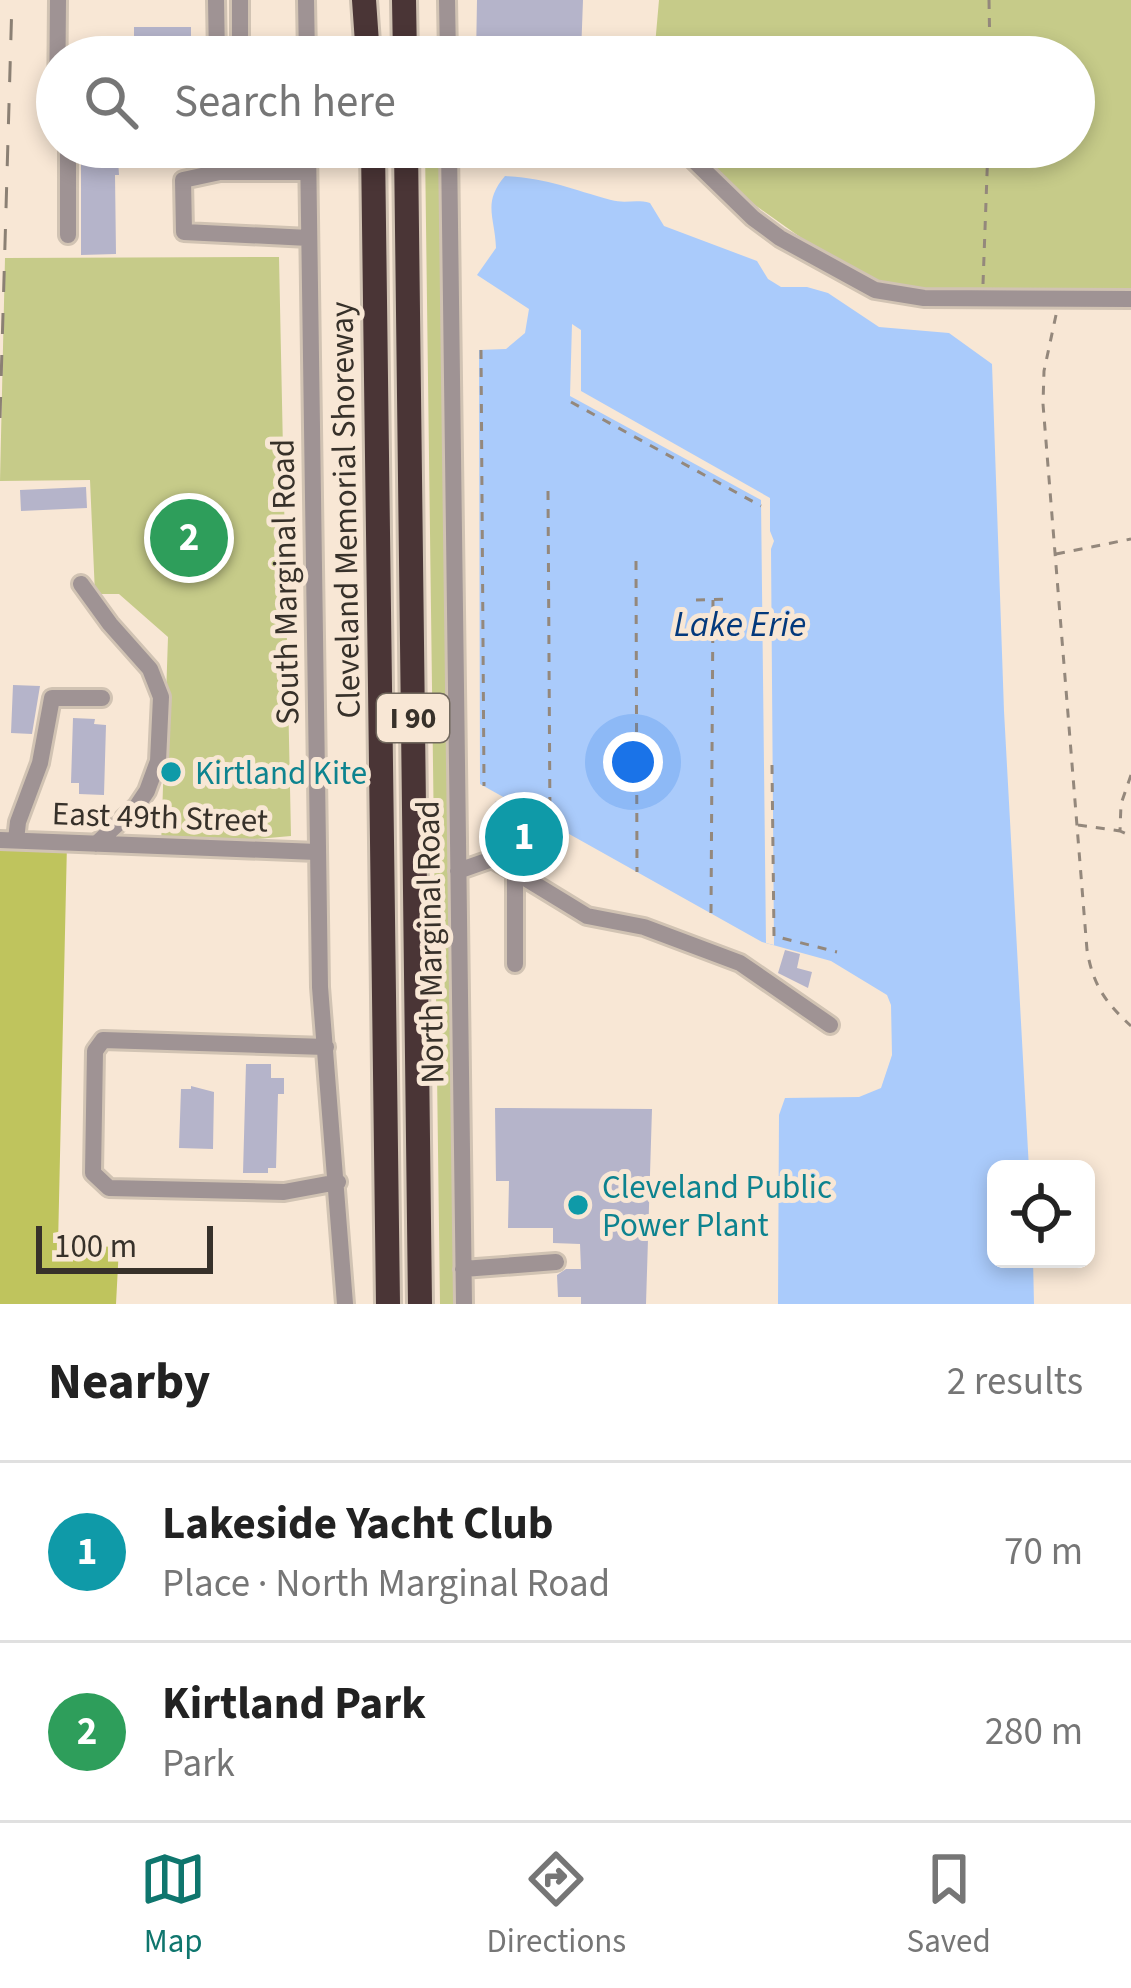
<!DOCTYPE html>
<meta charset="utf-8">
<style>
body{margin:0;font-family:"Source Sans 3",sans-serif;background:#f2f2f2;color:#222}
.controls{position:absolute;right:36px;bottom:36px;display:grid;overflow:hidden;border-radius:18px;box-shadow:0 6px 18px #0003}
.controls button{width:108px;height:108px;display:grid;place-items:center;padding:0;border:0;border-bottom:3px solid #e0e0e0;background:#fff;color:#222;font:60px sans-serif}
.scale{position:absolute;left:36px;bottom:30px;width:177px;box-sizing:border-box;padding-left:12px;border:6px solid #37312a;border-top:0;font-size:33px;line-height:42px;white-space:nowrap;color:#37312a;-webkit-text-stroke:9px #f8e7d5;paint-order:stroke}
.you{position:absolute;left:633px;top:762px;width:42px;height:42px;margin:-30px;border:9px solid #fff;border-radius:50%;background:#1a73e8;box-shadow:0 0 0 18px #1a73e833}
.badge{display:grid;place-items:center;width:78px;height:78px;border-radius:50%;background:#0f766e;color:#fff;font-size:39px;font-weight:700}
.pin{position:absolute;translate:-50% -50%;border:6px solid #fff;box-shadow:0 3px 12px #0006}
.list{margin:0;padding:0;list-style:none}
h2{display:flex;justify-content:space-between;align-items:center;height:156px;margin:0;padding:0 48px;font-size:51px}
h2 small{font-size:39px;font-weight:400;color:#767676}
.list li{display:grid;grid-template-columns:78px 1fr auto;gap:36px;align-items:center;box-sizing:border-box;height:180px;padding:0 48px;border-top:3px solid #e0e0e0}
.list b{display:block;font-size:45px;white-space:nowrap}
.list p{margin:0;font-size:39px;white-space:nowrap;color:#767676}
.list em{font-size:39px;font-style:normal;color:#767676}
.icon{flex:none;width:66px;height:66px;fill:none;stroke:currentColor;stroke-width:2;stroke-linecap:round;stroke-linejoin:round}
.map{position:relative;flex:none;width:1131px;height:1304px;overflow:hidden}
.search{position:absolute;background:#fff;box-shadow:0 6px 18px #0003;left:36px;right:36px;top:36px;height:132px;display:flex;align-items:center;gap:30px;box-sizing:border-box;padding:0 42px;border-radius:66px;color:#767676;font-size:45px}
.sheet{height:516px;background:#fff}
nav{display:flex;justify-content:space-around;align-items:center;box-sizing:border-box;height:168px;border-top:3px solid #e0e0e0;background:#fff;font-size:33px;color:#767676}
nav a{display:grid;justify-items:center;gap:6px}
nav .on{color:#0f766e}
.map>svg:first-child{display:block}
.green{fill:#c6cb89}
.forest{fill:#bfc45d}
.water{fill:#aacbfb}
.pier{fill:#f8e7d5}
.building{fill:#b5b4ca}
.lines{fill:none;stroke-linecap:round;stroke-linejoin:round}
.minor-casing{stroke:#d1c3b3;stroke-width:22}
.highway-casing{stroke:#d1c3b3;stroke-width:30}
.path{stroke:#94887c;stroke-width:3;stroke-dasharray:9 9;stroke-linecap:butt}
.minor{stroke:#9f9394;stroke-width:16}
.highway{stroke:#4a3536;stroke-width:24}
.rail{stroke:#8b8074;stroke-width:3;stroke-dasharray:21 21;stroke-linecap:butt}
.culture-dot{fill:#0f9aa8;stroke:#f8e7d5;stroke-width:4.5}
.labels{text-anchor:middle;stroke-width:10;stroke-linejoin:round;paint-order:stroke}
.shield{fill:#f8e7d5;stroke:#71685d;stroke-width:3}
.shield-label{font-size:30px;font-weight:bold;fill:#37312a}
.street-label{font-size:33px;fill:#37312a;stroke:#f8e7d5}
.culture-label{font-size:33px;fill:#0d838f;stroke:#f8e7d5;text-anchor:start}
.water-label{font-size:36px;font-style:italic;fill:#03397c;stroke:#f8e7d5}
</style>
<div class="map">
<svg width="1131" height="1304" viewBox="0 0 1131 1304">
<rect width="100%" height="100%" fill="#f8e7d5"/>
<path class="green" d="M659,0H1131V292L925,291L881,287L831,259L745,198L694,147H1074V57H654Z
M425,147H441L455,1304H440Z
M279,257L291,836L161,847L168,637L119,594H95L90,480L0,481L5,258Z"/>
<path class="forest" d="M0,840L67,843L58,1245L119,1247L116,1304H0Z"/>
<path class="water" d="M505,176C548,178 571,189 611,200C625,204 636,199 650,203L664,226L757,261L768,279L781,287H807L828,293L879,327L949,333L992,364L1004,711L1029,1169H996V1259H1033L1034,1304H778L779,1115L785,1098L859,1097L881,1088L892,1055L891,1005L887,995L831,961L762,942L480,784L479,350L506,349L525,333L529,309L477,275L496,248C495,217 482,203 505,176Z"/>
<path class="pier" d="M572,324L581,330V391L770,498V531L774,541L771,549L774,945L766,943L761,500L570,396Z"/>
<path class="building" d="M477,0H583L581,54L576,57H476Z
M134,27H191V57H134Z
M81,147H192L193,158L118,159L119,175H115L116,254L81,255Z
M86,487L87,508L21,511L20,490Z
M13,685L40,686L32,734L11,733Z
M73,718L95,719L94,724L106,725L104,795L79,794V783H71Z
M496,801L568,844L555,867L480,829Z
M785,950L800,954L797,968L812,972L808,988L778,973Z
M246,1064H271V1078H284V1094H278L276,1168H268V1173H243Z
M191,1086L214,1092L213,1149L179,1148L181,1089H191Z
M495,1108L652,1109L646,1304H581V1297H558L557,1275L566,1269H581L580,1244L553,1243V1228H508L509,1181H496Z"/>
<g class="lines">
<g class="minor-casing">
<path id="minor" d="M216,0L217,57
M306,0L307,57
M447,0L448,57
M240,57V0
M57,115L58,0
M308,147L320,987L345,1304
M449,147L464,1304
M680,147L753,218L780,238L875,290L924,298L1131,299
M220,172L221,158L308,157
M308,172H220L183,180L184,232L309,238
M68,235V147
M81,584L110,624L150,669L161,697L158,761L147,791L137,806L96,844
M0,840L317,852
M16,840L18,822L40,763L52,698H102
M458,871L492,859L515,872V964
M515,872L587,916L644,927L740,963L830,1025
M326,1047L103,1040L95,1051L93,1173L109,1188L284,1192L338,1182
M463,1269L556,1262"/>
</g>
<g class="highway-casing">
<path id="highway" d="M364,0L368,57
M404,0L405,57
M373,147L388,1304
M406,147L420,1304"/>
</g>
<path class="path" d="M989,0L990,57
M983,284L988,147
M1056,315L1044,371L1043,404L1087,950C1093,985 1105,1002 1131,1026
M481,350L484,786
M571,402L761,506
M548,491L550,823
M1056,554L1131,539
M636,561L637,872
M696,600L731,599
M772,765L774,936L837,952
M1131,775L1121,804L1120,831L1131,836
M1078,825L1120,831
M711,913L713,600"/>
<use href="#minor" class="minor"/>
<use href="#highway" class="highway"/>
<path class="rail" d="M0,418L12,0"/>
</g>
<g class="culture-dot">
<circle cx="171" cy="772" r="12"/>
<circle cx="578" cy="1205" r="12"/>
</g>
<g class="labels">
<rect class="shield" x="377" y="694" width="72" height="48" rx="9"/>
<g class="shield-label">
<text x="413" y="728">I 90</text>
</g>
<g class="street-label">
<text transform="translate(344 510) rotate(-91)" y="12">Cleveland Memorial Shoreway</text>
<text transform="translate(284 582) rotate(-91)" y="12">South Marginal Road</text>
<text transform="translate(160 816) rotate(2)" y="12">East 49th Street</text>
<text transform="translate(429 942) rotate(-91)" y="12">North Marginal Road</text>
</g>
<g class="culture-label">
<text x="195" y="784">Kirtland Kite</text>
<text x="602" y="1198">Cleveland Public<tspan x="602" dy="38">Power Plant</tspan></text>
</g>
<g class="water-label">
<text x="740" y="636">Lake Erie</text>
</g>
</g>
</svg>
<div class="controls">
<button><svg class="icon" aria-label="locate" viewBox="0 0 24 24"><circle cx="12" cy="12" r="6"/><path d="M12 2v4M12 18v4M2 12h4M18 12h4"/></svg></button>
</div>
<div class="scale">100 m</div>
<div class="you"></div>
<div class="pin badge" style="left:524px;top:837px;background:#0f9aa8">1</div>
<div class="pin badge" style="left:189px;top:538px;background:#2e9e5b">2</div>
<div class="search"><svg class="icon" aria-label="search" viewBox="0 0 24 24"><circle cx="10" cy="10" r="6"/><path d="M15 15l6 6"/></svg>Search here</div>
</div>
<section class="sheet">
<h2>Nearby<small>2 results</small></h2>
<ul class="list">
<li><span class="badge" style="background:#0f9aa8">1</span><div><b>Lakeside Yacht Club</b><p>Place · North Marginal Road</p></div><em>70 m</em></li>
<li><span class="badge" style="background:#2e9e5b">2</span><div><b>Kirtland Park</b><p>Park</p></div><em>280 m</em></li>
</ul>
</section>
<nav>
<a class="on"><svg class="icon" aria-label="map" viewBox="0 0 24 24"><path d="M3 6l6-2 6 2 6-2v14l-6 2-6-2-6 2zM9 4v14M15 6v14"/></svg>Map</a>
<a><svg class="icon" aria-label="directions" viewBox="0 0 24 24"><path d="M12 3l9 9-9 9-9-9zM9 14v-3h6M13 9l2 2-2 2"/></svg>Directions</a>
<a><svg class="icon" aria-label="saved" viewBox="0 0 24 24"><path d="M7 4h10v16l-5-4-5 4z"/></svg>Saved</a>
</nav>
